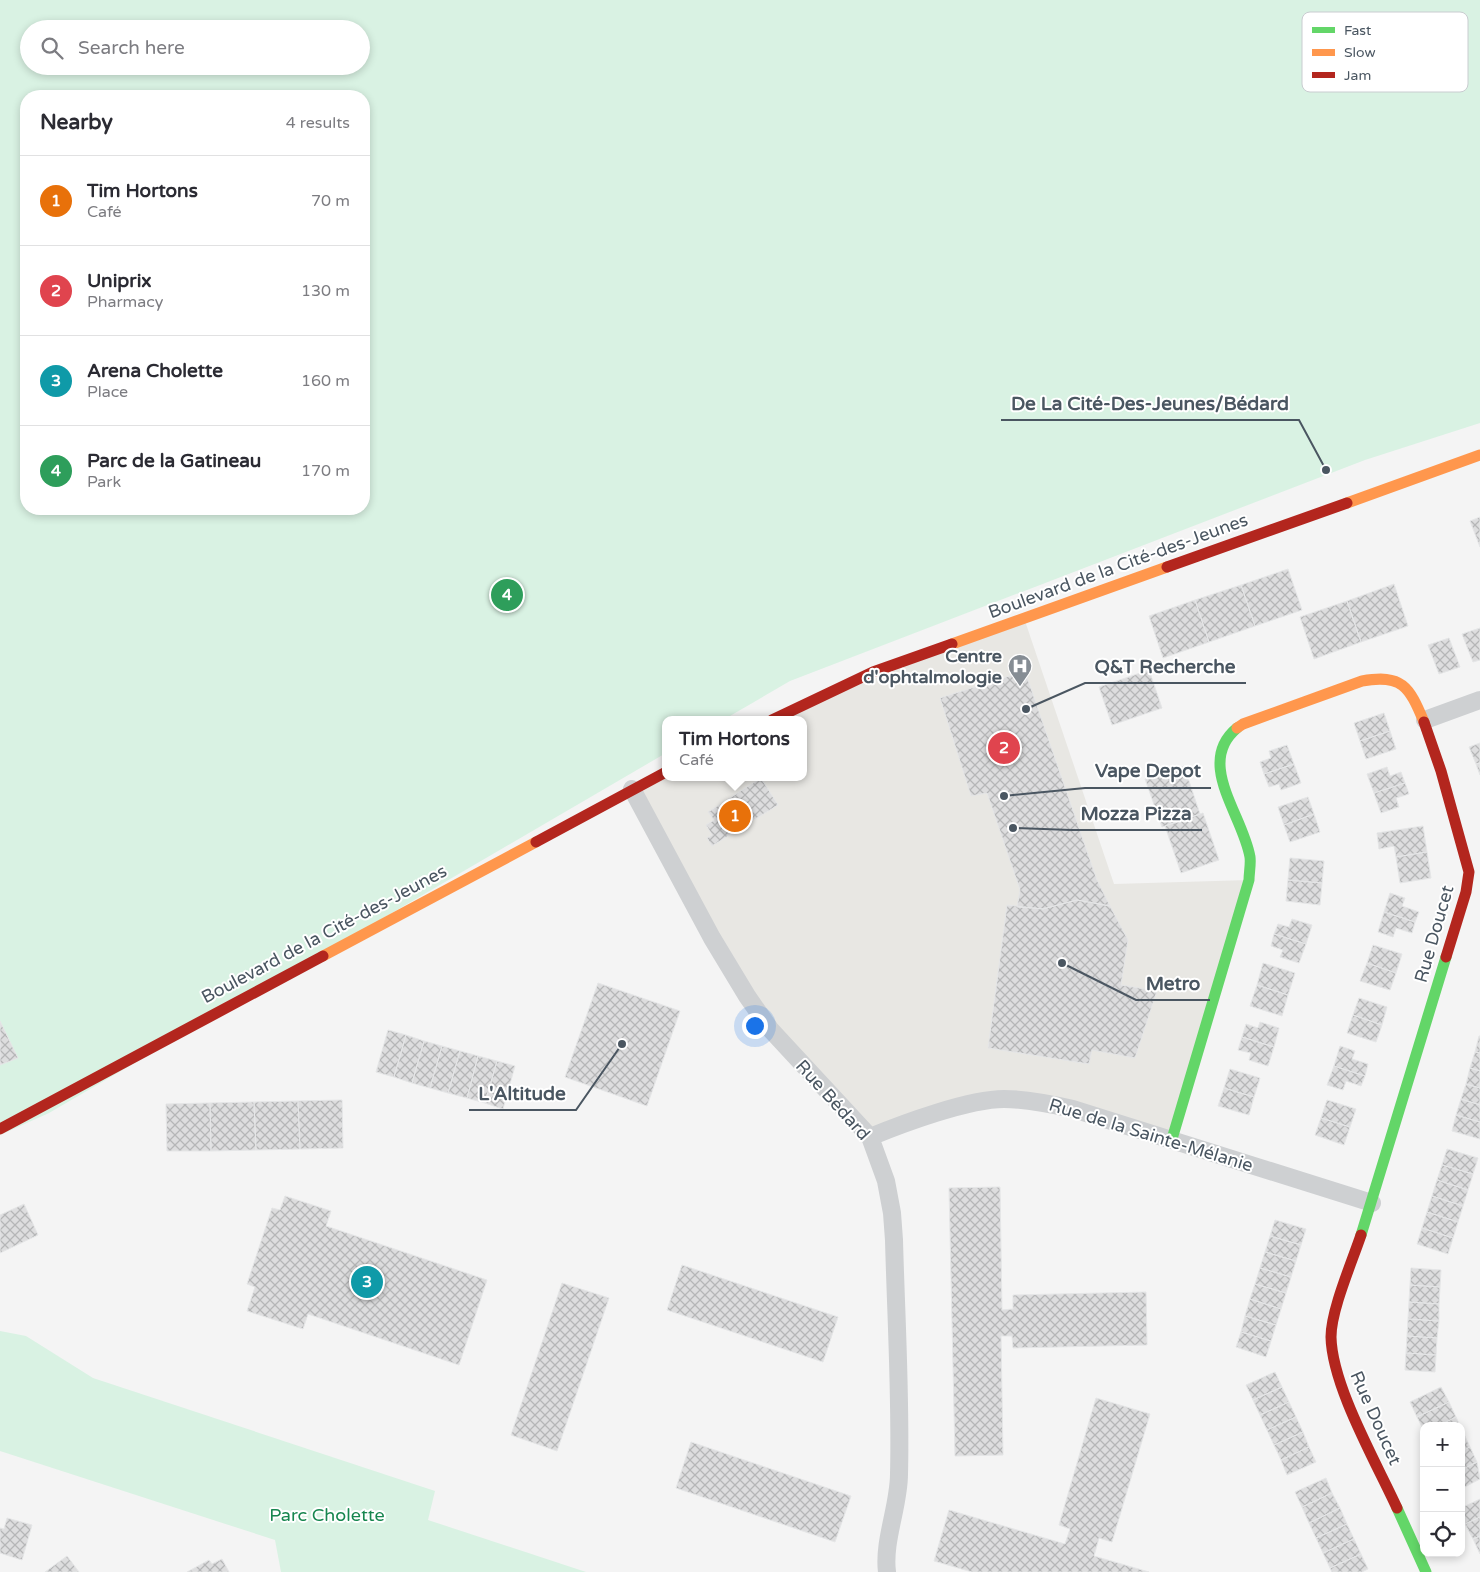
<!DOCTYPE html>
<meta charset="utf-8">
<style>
body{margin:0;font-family:"Varela Round",sans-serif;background:#f2f2f3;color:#2b2b33}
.controls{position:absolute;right:15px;bottom:15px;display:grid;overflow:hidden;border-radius:10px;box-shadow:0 2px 8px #0003}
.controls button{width:45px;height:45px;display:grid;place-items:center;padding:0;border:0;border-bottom:1px solid #e1e1e2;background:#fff;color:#2b2b33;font:25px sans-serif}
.you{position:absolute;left:754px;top:1025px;width:18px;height:18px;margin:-12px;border:4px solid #fff;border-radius:50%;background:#1a73e8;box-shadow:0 0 0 8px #1a73e833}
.badge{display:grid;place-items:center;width:32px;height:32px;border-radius:50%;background:#0f766e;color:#fff;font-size:16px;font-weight:700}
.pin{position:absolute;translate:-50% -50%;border:2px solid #fff;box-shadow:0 1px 5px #0006}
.popup{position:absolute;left:662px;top:716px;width:145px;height:65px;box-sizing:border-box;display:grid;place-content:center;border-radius:10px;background:#fff;filter:drop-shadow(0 1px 4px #0005);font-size:16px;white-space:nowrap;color:#7c7c81}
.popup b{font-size:19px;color:#2b2b33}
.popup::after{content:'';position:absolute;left:50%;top:100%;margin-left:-10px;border:10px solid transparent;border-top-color:#fff}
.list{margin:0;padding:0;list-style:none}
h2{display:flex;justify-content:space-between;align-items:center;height:65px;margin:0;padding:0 20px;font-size:21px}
h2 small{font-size:16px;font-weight:400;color:#7c7c81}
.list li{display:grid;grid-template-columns:32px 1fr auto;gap:15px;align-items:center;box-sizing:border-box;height:90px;padding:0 20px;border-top:1px solid #e1e1e2}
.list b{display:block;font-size:19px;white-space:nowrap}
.list p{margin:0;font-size:16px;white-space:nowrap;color:#7c7c81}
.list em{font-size:16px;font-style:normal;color:#7c7c81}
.icon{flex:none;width:28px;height:28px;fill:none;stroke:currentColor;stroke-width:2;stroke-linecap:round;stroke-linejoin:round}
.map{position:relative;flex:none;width:1480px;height:1572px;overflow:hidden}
.search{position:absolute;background:#fff;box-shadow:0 2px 8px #0003;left:20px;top:20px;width:350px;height:55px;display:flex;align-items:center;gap:12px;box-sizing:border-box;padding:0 18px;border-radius:28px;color:#7c7c81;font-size:19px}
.panel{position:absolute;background:#fff;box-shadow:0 2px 8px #0003;left:20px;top:90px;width:350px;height:425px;border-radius:20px}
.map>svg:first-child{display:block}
.commercial{fill:#e8e7e3}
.park{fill:#d9f2e3;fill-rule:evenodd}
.building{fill:url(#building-cross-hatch);stroke:#e5e6e7}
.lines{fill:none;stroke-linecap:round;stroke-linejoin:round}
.street{stroke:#ced0d2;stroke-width:18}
.fast{stroke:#63d668;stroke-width:11}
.slow{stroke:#ff974d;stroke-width:11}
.jam{stroke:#b3261e;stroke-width:11}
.labels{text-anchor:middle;stroke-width:4;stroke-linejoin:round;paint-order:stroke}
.street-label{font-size:18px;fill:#4a5661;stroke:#fff}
.poi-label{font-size:18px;font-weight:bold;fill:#4a5661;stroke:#fff;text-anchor:end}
.park-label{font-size:18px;fill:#17864f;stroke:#fff}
.key{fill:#fff;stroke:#c9ccd0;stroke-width:1}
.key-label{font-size:14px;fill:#4a5661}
.leader{fill:none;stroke:#4a5661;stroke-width:2}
.callout-dot{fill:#4a5661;stroke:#fff;stroke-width:2}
.callout-label{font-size:19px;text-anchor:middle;font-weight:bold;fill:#4a5661;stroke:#fff;stroke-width:4;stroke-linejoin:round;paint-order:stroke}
</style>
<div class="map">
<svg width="1480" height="1572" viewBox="0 0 1480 1572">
<defs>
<pattern id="building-cross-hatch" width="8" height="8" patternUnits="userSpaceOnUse" patternTransform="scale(1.25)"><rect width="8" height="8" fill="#ddddde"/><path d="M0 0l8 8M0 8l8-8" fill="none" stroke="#b5b6b7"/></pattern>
</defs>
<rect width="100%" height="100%" fill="#f4f4f4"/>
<path class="commercial" d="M1024,618L1114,884L1249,880L1172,1139L1003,1099L870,1137L770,1029L632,789L666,777H804V720H772Z"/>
<path class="park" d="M0,0H1480V423L1365,460L790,681L723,720H666V753L49,1113L0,1135ZM29,29H361V66H29ZM26,96H364V509H26Z
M0,1331L26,1336L93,1378L435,1491L428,1520L586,1572H281L275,1540L0,1451Z"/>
<path class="building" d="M1480,517V547L1470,521Z
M1288,569L1302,610L1255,626L1241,585Z
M1394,584L1408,626L1361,642L1347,601Z
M1241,585L1255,626L1209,642L1195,600Z
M1195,600L1209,642L1163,658L1149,616Z
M1347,601L1361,642L1314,659L1300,617Z
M1480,628V660L1473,662L1462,634Z
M1449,638L1460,667L1439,674L1428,645Z
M1149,670L1162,708L1112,725L1099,687Z
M1025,671L1097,880L1110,906L1077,900L1043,909L1017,907L1020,890L987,793L971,796L940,698Z
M1384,713L1390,731L1360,741L1354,723Z
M1390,731L1396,749L1366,759L1360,741Z
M1480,743V763L1476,764L1469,747Z
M1287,745L1294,764L1264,774L1260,762L1271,758L1269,751Z
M1480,763V775L1476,764Z
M1294,764L1301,783L1281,790L1279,784L1269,787L1264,774Z
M1184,766L1200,814L1162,827L1145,779Z
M1387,767L1390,776L1401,772L1405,783L1374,793L1367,774Z
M761,778L778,805L712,846L707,838L712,835L706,825L714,820L708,812Z
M1405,783L1409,794L1396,798L1399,807L1381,813L1374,793Z
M1308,797L1314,814L1284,825L1278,807Z
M1203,813L1219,860L1181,873L1165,826Z
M1314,814L1320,832L1290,842L1284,825Z
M1423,826L1427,852L1396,857L1394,846L1379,849L1377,833Z
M1427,852L1431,878L1400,883L1396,857Z
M1290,858L1324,861L1322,883L1288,880Z
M1288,880L1322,883L1320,905L1286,901Z
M1390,893L1405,898L1402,906L1419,912L1415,922L1384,912Z
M1077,900L1110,906L1128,940L1121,985L1157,991L1135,1058L1092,1050L1089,1064L988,1048L1007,905L1043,909Z
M1384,912L1415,922L1412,933L1396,928L1393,937L1378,932Z
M1292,919L1312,925L1306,944L1274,934L1278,924L1289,927Z
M1274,934L1306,944L1299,963L1280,957L1283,950L1271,946Z
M1373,945L1402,954L1396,973L1367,963Z
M1263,963L1295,973L1288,995L1257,985Z
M1367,963L1396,973L1390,990L1360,981Z
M598,983L680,1011L647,1106L565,1077Z
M1257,985L1288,995L1282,1016L1250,1006Z
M1359,998L1387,1007L1382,1025L1353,1015Z
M1353,1015L1382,1025L1376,1042L1347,1033Z
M0,1021L18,1058L0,1065Z
M1260,1022L1279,1028L1274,1047L1242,1037L1246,1024L1258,1028Z
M388,1030L406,1035L394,1077L376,1072Z
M406,1035L424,1041L412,1083L394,1077Z
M1479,1036H1480V1053L1475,1052Z
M1242,1037L1274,1047L1268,1066L1249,1060L1251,1053L1238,1050Z
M424,1041L442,1046L430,1088L412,1083Z
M442,1046L460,1051L448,1093L430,1088Z
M1340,1046L1355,1051L1352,1059L1368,1064L1365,1076L1334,1066Z
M460,1051L478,1056L467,1098L448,1093Z
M1475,1052L1480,1053V1071L1470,1068Z
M478,1056L497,1061L485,1103L467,1098Z
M497,1061L515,1066L503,1109L485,1103Z
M1334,1066L1365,1076L1361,1086L1346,1081L1343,1090L1327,1085Z
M1470,1068L1480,1071V1088L1466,1084Z
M1230,1069L1260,1078L1254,1097L1224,1088Z
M1466,1084L1480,1088V1105L1461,1099Z
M1224,1088L1254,1097L1249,1115L1218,1106Z
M1461,1099L1480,1105V1122L1456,1115Z
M342,1100L343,1148L300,1149L298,1101Z
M1327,1100L1356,1109L1350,1127L1321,1118Z
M298,1101L300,1149L256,1150L254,1102Z
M254,1102L256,1150L211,1151L210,1103Z
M210,1103L211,1151H167L166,1104Z
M1456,1115L1480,1122V1139L1452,1131Z
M1321,1118L1350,1127L1344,1145L1315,1135Z
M1447,1149L1478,1158L1473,1174L1442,1165Z
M1442,1165L1473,1174L1468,1190L1437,1180Z
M1437,1180L1468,1190L1463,1206L1432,1196Z
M1000,1187L1002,1310L1013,1309V1295L1146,1292L1147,1345L1013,1348L1012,1336H1001L1003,1455L955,1456L949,1188Z
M285,1196L331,1211L326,1226L487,1280L459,1365L308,1314L303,1329L247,1311L255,1287L247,1284L272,1208L280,1210Z
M1432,1196L1463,1206L1458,1222L1427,1212Z
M24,1204L38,1235L0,1253V1215Z
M1427,1212L1458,1222L1453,1238L1422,1228Z
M1275,1220L1306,1229L1301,1245L1270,1236Z
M1422,1228L1453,1238L1448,1254L1417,1244Z
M1270,1236L1301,1245L1296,1261L1265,1252Z
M1265,1252L1296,1261L1291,1277L1260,1268Z
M682,1265L838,1317L823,1362L667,1310Z
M1260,1268L1291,1277L1286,1293L1255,1284Z
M1411,1268L1441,1270L1440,1287L1410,1285Z
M562,1283L609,1298L557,1451L511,1435Z
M1255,1284L1286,1293L1281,1309L1250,1299Z
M1410,1285L1440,1287L1439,1304L1409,1302Z
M1250,1299L1281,1309L1276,1325L1245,1316Z
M1409,1302L1439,1304V1321L1408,1319Z
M1245,1316L1276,1325L1271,1341L1241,1332Z
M1408,1319L1439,1321L1437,1338L1407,1336Z
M1241,1332L1271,1341L1266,1357L1236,1347Z
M1407,1336L1437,1338L1436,1355L1406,1353Z
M1406,1353L1436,1355L1435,1372L1405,1370Z
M1275,1372L1282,1387L1253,1400L1246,1385Z
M1282,1387L1289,1402L1260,1415L1253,1400Z
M1441,1387L1449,1402L1417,1417L1410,1402Z
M1096,1398L1150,1414L1112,1542L1099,1538L1094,1556L1149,1572H972L934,1561L949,1510L1065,1544L1070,1529L1059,1525Z
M1289,1402L1296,1417L1267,1430L1260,1415Z
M1449,1402L1456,1417L1438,1426H1424V1431L1417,1417Z
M1296,1417L1303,1432L1274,1445L1267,1430Z
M1456,1417L1460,1426H1438Z
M1303,1432L1309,1447L1281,1460L1274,1445Z
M1463,1432L1470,1447L1461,1451V1433Z
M691,1442L851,1496L835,1542L676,1488Z
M1309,1447L1316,1462L1287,1475L1281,1460Z
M1470,1447L1477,1462L1461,1470V1451Z
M1477,1462L1480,1479L1461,1489V1470Z
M1326,1478L1332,1493L1302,1507L1295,1492Z
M1332,1493L1340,1508L1309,1523L1302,1507Z
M1480,1499V1517L1465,1524L1461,1516V1508Z
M1340,1508L1347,1524L1316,1538L1309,1523Z
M1480,1517V1536L1473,1539L1465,1524Z
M7,1518L32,1525L22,1560L0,1553V1528L4,1529Z
M1347,1524L1354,1539L1323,1553L1316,1538Z
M1480,1536V1554L1473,1539Z
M1354,1539L1361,1554L1330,1568L1323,1553Z
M1361,1554L1368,1569L1362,1572H1332L1330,1568Z
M67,1556L79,1572H45Z
M222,1559L229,1572H187L209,1560L212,1564Z"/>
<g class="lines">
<path class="street" d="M1425,720L1480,700
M632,789L712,938L747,996L770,1029L870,1137L886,1181L892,1213L894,1240C896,1317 901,1396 899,1474C899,1506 883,1541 887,1572
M870,1137C904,1123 969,1099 1004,1099C1027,1099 1051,1104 1073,1109L1372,1203"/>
<path class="fast" d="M1172,1139L1249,880C1249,873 1251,864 1250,857C1243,815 1195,763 1237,728
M1361,1235L1446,957
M1397,1508L1426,1572"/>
<path class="slow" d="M1347,503L1480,455
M952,644L1167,567
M1237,728L1243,724L1362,681C1402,674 1409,686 1424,722
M323,956L536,842"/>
<path class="jam" d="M1167,567L1347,503
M772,720L873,672L952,644
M1424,722L1441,771L1469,872L1466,892L1446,957
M536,842L666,772
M0,1129L323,956
M1361,1235C1352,1262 1331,1310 1331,1337C1332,1386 1376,1462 1397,1508"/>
</g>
<defs>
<g id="hospital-pin" transform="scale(1.25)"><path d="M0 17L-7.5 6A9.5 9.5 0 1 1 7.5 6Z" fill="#868d94" stroke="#fff"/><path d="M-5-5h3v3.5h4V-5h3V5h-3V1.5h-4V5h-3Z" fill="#fff"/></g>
</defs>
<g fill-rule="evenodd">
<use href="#hospital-pin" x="1020" y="666"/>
</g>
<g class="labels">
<g class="street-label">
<text transform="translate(1118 566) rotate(-20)" y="6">Boulevard de la Cité-des-Jeunes</text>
<text transform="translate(324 934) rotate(-28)" y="6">Boulevard de la Cité-des-Jeunes</text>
<text transform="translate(1434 934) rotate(-74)" y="6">Rue Doucet</text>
<text transform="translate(833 1100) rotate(48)" y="6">Rue Bédard</text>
<text transform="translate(1151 1135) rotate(17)" y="6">Rue de la Sainte-Mélanie</text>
<text transform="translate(1376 1418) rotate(66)" y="6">Rue Doucet</text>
</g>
<g class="poi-label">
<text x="1002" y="662">Centre<tspan x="1002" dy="21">d'ophtalmologie</tspan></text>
</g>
<g class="park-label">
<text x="327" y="1521">Parc Cholette</text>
</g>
</g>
<rect x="1302" y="12" width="166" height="80" rx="8" class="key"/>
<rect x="1312" y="27" width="23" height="6" fill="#63d668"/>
<rect x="1312" y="49" width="23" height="7" fill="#ff974d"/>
<rect x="1312" y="72" width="23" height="6" fill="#b3261e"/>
<g class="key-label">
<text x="1344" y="35">Fast</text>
<text x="1344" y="57">Slow</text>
<text x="1344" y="80">Jam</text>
</g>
<path class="leader" d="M1326 470L1299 420H1001M1026 709L1085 683H1246M1004 796L1085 788H1211M1013 828L1071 830H1202M1062 963L1136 1000H1210M622 1044L576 1110H469"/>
<g class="callout-dot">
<circle cx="1326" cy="470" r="5"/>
<circle cx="1026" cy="709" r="5"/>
<circle cx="1004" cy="796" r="5"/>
<circle cx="1013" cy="828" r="5"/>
<circle cx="1062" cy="963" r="5"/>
<circle cx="622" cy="1044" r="5"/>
</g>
<g class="callout-label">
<text x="1150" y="410">De La Cité-Des-Jeunes/Bédard</text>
<text x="1165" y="673">Q&amp;T Recherche</text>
<text x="1148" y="777">Vape Depot</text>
<text x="1136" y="820">Mozza Pizza</text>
<text x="1173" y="990">Metro</text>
<text x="522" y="1100">L'Altitude</text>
</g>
</svg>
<div class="controls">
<button>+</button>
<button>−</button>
<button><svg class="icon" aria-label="locate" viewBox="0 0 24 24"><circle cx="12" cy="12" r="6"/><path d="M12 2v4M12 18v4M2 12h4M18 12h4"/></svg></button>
</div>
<div class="you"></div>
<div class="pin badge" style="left:735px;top:816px;background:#e8710a">1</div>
<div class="popup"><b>Tim Hortons</b>Café</div>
<div class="pin badge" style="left:1004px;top:748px;background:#e0444e">2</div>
<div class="pin badge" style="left:367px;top:1282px;background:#0f9aa8">3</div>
<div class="pin badge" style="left:507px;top:595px;background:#2e9e5b">4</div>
<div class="search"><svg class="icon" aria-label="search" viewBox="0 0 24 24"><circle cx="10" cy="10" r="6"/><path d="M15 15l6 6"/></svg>Search here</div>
<section class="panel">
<h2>Nearby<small>4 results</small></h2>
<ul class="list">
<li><span class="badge" style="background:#e8710a">1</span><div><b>Tim Hortons</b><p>Café</p></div><em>70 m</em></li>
<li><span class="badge" style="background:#e0444e">2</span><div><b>Uniprix</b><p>Pharmacy</p></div><em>130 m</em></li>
<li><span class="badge" style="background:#0f9aa8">3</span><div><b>Arena Cholette</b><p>Place</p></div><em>160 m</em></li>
<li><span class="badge" style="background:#2e9e5b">4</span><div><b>Parc de la Gatineau</b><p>Park</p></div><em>170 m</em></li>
</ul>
</section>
</div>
